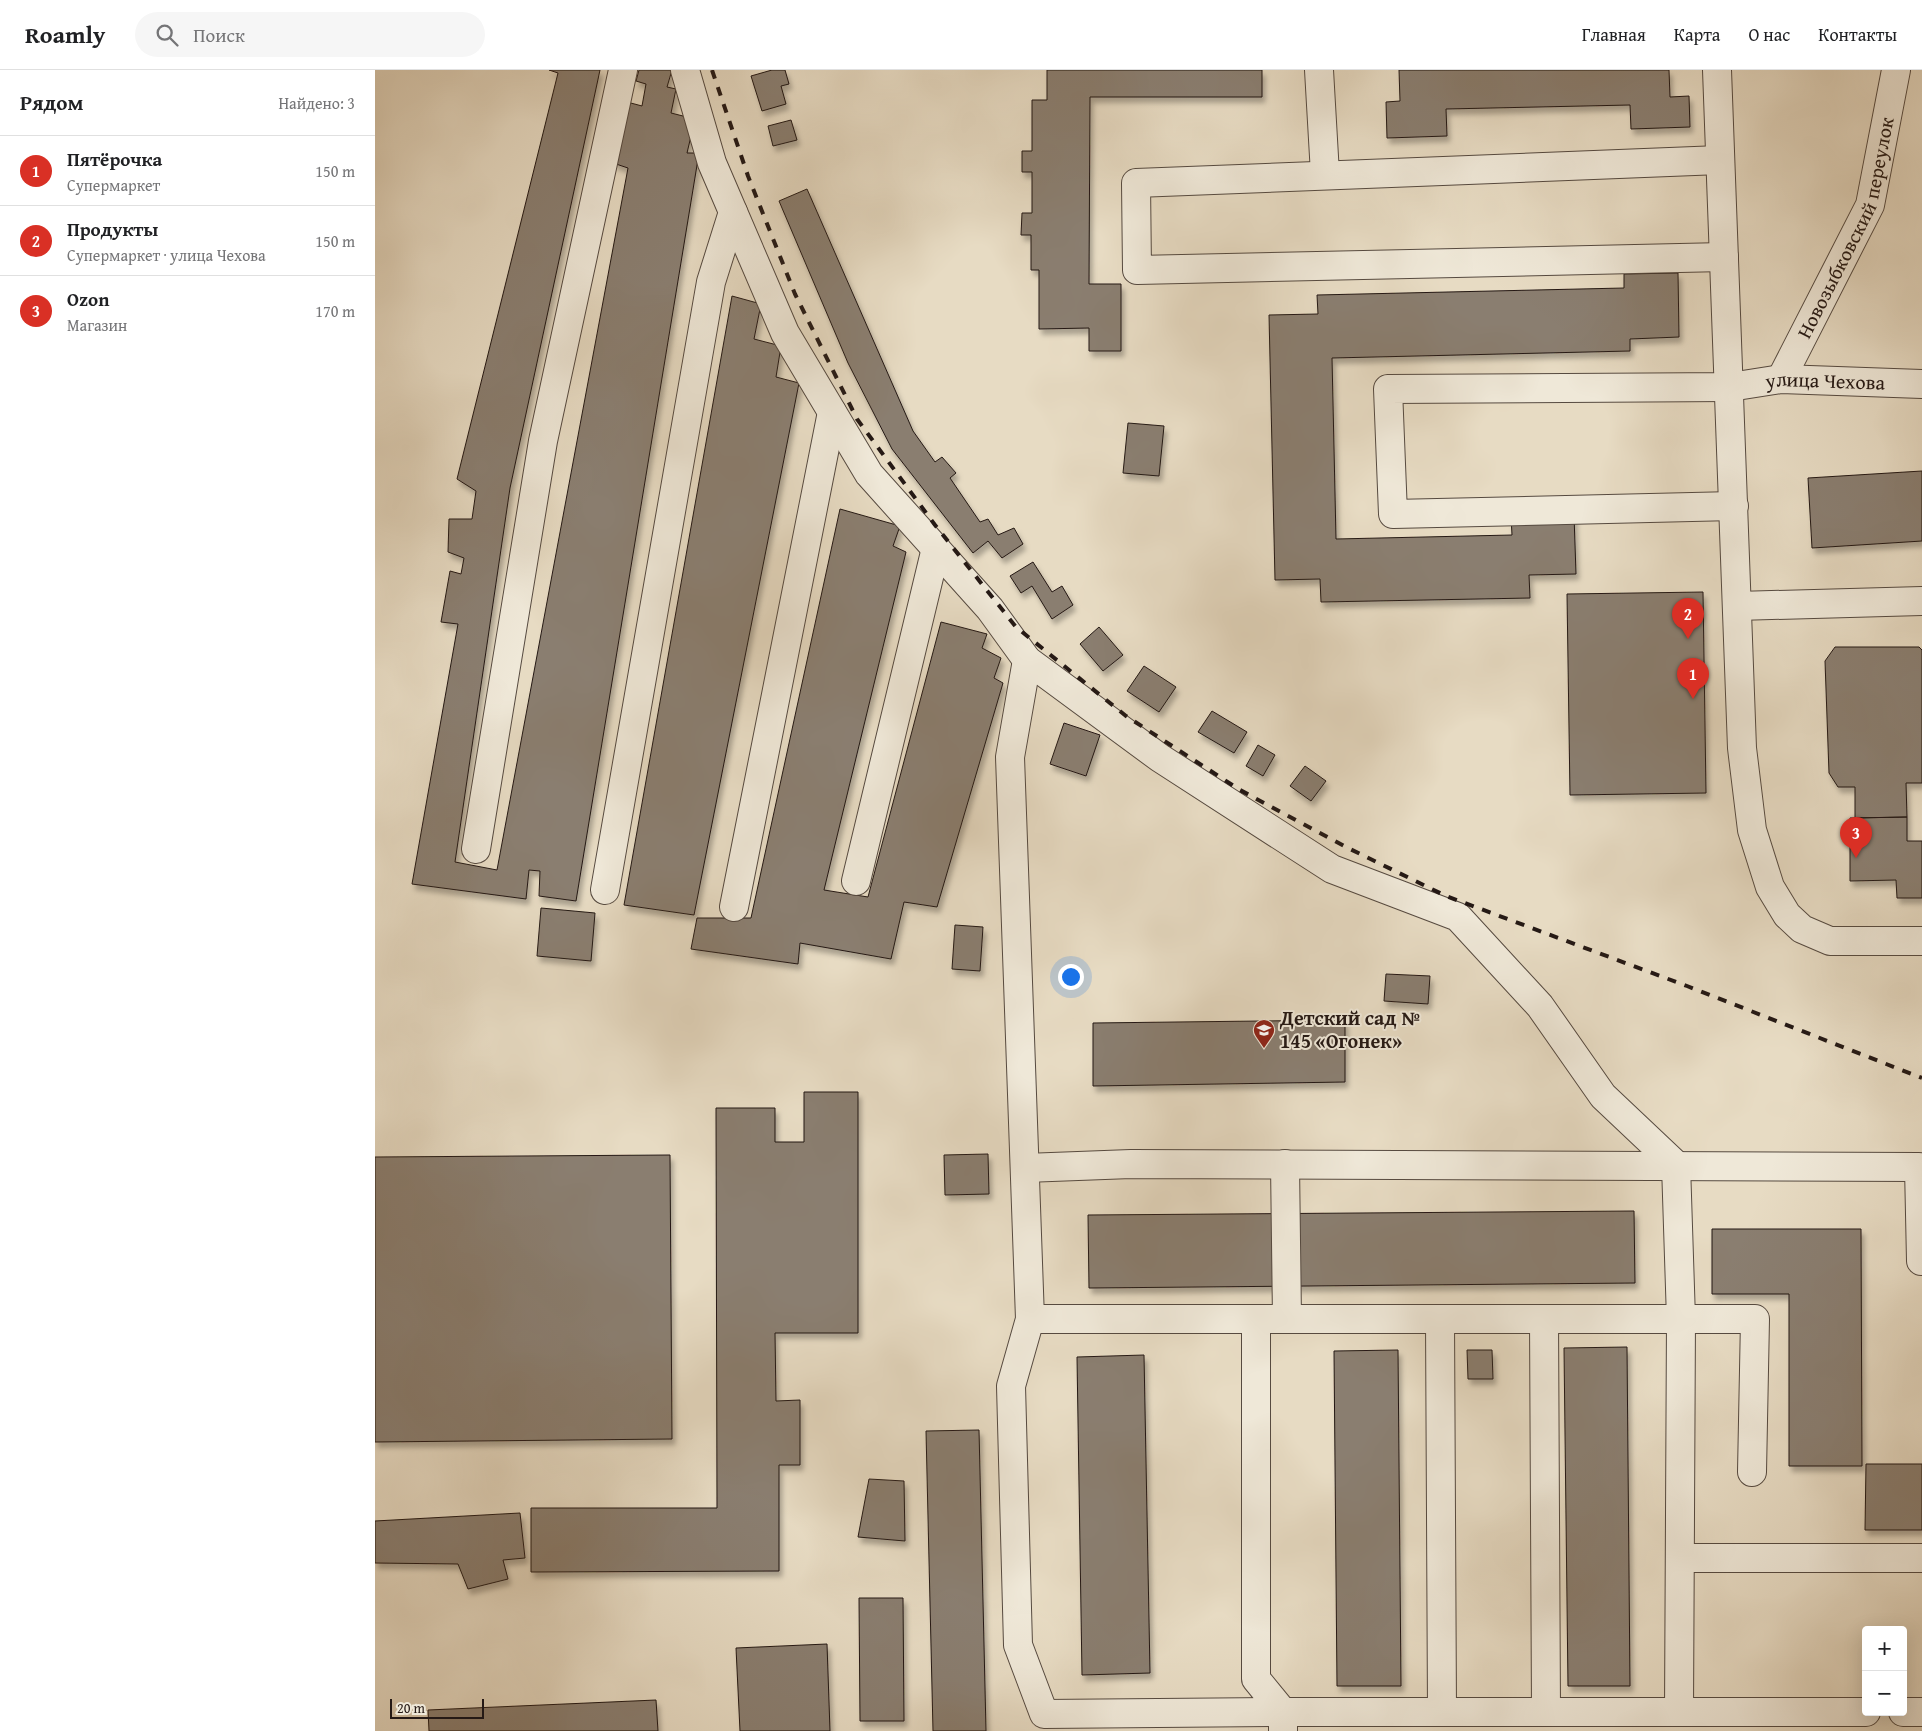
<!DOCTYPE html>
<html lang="ru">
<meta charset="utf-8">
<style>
body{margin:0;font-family:"Gentium Book Plus",serif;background:#f6f6f6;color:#202124}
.controls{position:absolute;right:15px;bottom:15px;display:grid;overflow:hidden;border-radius:5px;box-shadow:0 5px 20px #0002}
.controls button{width:45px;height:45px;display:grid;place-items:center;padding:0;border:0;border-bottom:1px solid #e0e0e0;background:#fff;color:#202124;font:25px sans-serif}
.scale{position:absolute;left:15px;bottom:12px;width:94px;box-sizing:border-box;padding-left:5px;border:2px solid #251915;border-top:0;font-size:14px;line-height:18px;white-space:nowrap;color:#251915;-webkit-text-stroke:4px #efe8d8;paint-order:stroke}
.you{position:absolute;left:695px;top:906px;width:18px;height:18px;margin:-12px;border:4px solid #fff;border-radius:50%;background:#1a73e8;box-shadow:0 0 0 8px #1a73e833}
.badge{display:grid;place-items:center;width:32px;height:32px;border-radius:50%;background:#d93025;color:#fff;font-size:16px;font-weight:700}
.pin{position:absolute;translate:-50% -41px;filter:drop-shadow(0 1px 2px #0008)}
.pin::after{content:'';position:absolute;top:26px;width:18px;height:15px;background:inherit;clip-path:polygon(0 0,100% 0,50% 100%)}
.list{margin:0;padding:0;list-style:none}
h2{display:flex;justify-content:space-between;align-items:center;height:65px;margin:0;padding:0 20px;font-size:21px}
h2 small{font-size:16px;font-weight:400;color:#757577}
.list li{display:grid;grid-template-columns:32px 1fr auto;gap:15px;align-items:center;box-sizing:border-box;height:70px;padding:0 20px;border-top:1px solid #e0e0e0}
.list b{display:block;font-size:19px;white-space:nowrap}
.list p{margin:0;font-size:16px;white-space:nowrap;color:#757577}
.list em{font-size:16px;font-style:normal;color:#757577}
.icon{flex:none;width:28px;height:28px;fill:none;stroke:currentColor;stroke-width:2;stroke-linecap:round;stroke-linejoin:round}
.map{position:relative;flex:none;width:1547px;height:1661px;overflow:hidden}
header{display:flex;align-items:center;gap:30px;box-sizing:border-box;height:70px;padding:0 25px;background:#fff;border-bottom:1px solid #e0e0e0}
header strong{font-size:24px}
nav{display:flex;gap:28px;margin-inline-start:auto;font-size:18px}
.search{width:350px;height:45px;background:#f6f6f6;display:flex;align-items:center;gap:12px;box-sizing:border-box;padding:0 18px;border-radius:28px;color:#757577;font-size:19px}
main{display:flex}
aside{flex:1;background:#fff}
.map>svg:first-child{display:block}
.building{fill:#8a7e6f;stroke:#251915;filter:url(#shadow)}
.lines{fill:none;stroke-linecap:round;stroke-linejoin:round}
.minor-casing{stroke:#564a40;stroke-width:30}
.minor{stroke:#efe8d8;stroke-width:28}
.rail{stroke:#251915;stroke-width:4;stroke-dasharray:9 9;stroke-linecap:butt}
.labels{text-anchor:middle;stroke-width:4;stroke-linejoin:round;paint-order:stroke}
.street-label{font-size:20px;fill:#251915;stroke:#efe8d8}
.poi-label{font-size:20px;font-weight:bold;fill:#251915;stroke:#efe8d8;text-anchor:start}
</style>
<header>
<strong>Roamly</strong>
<div class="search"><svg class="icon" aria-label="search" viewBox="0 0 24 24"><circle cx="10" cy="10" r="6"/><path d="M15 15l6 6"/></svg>Поиск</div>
<nav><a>Главная</a><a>Карта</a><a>О нас</a><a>Контакты</a></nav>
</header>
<main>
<aside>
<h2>Рядом<small>Найдено: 3</small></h2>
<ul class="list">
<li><span class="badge">1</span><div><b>Пятёрочка</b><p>Супермаркет</p></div><em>150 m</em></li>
<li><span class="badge">2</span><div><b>Продукты</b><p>Супермаркет · улица Чехова</p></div><em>150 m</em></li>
<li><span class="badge">3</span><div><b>Ozon</b><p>Магазин</p></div><em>170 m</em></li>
</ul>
</aside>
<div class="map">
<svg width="1547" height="1661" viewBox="0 0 1547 1661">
<defs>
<filter id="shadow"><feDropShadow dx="3" dy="5.5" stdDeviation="2.5" flood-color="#0004"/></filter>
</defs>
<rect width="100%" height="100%" fill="#e7dbc3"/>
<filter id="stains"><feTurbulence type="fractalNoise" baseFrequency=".004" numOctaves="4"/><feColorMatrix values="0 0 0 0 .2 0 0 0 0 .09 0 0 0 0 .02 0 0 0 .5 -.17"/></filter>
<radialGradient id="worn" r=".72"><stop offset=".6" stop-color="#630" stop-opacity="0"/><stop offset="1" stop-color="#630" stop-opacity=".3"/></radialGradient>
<path class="building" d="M174,0H225L135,418L80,792L122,800L253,98L238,93L252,32L267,36L271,14L261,11L264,0H297L292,17L301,19L296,43L320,49L312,83H324L201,831L164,826L165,801L154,800L151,829L37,814L83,554L66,552L75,501L86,504L89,488L73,482L74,449H97L101,421L82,409L183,3Z
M397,0H410L414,14L406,16L411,34L387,41L376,6Z
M672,0H887V27H715L714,214H746V281H714V258L664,259V200H656V165H646L647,143H657V102H647V81H657V30H672Z
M1024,0H1294L1295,27L1314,26L1315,57L1256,59L1255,35L1071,39L1072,66L1012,68L1011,32L1025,31Z
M416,50L422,70L398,76L393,56Z
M432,119L538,361L560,392L567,387L581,403L575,408L605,452L613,449L623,465L639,458L648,474L627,488L613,471L598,483L517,379L473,293L404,131Z
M1303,203L1304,267L1255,269V281L957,288L961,469L1137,465L1136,446L1199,445L1201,504L1154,505L1155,528L946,532L945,509L900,510L894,245L943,244L942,225L1249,218V204Z
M357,226L386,234L379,269L406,276L401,307L424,313L319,845L249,835Z
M753,353L789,356L784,406L748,403Z
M1547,401V471L1437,478L1433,408Z
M465,439L525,456L518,476L531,482L449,820L493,827L566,552L612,564L607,578L626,588L619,608L628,613L562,837L529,832L516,889L425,873L423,894L316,879L322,848H376Z
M658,492L677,522L687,516L698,535L677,549L657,516L646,523L635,506Z
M1328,522L1331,723L1195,725L1192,524Z
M724,557L748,585L728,601L705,574Z
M1460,577H1544L1547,580V713H1531L1532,747L1480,748V717H1463L1454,703L1450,591Z
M769,596L801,617L784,642L752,621Z
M837,641L872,662L859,683L823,662Z
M689,653L725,665L711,706L675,694Z
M883,675L900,685L888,706L871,696Z
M930,696L951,711L936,731L915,716Z
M1532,747V771H1547V828H1522L1521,810L1475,811V748Z
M166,838L220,843L216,891L162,886Z
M580,855L608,857L605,901L577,899Z
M1011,904L1055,906L1053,934L1009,931Z
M970,950V1012L718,1016V953Z
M429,1022H483V1263H400L401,1331L425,1330V1395H404V1501L156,1502V1438H342L341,1038H400V1072H429Z
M613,1084L614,1124L570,1125L569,1085Z
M295,1085L297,1369L0,1372V1087Z
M1259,1141L1260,1213L714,1218L713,1145Z
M1337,1159H1486L1487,1396H1414V1224H1337Z
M1252,1277L1255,1616H1193L1189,1278Z
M1023,1280L1026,1616H962L959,1281Z
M1092,1280H1117L1118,1309H1093Z
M769,1285L775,1603L707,1605L702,1287Z
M604,1360L611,1661H558L551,1361Z
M1491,1394H1547V1460H1490Z
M494,1409L529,1411L530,1471L483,1467Z
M145,1443L150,1488L128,1490L133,1509L93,1519L83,1494L0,1493V1451Z
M484,1528H528L529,1651H485Z
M452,1574L455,1661H365L361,1578Z
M281,1630L283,1661H54L53,1640Z"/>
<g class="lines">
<g class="minor-casing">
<g id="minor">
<path d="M310,0L337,93L410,263L494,404L615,539L652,590L785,688L957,799L1083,847L1165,936L1228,1026L1301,1095L1306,1249L1304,1642"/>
<path d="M944,0L950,104"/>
<path d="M1342,0L1367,678L1377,760L1395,817L1412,845L1427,859L1455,871H1547"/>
<path d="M1345,90L761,113L762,200L1349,187"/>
<path id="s1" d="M1406,309L1495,135L1521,0"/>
<path id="s2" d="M1359,436L1018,444L1013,319L1355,317L1406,309L1547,314"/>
<path d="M1362,536L1547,531"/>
<path d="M652,590L635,687L655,1249L636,1316L643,1575L669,1644L908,1642L881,1609V1249"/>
<path d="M101,779L168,371L248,0"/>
<path d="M481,811L561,478"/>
<path d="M230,820L336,212L358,142"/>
<path d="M359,837L457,342"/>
<path d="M910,1094L912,1249"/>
<path d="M650,1098L756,1094L1544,1097L1546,1191"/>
<path d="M655,1249H1380L1377,1402"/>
<path d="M1065,1249L1067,1642"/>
<path d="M1169,1249L1171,1641"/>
<path d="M1305,1488H1547"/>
<path d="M1528,1642H1547"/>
<path d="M908,1661V1642H1491"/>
</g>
</g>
<use href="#minor" class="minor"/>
<path class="rail" d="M337,0L373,106L420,224L482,349L560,455L641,557L751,646L865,720L971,777L1071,826L1312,916L1547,1008"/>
</g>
<defs>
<g id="school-pin" transform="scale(1.125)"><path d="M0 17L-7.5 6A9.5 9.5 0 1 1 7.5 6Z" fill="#8f2418" stroke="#efe8d8"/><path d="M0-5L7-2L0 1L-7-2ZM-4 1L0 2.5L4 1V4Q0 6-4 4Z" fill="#fff"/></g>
</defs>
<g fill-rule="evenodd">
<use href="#school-pin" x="889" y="960"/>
</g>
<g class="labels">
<g class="street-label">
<text dy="7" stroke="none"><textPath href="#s1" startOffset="166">Новозыбковский переулок</textPath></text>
<text dy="7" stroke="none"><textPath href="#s2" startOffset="904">улица Чехова</textPath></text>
</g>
<g class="poi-label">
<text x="905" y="955">Детский сад №<tspan x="905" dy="23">145 «Огонек»</tspan></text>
</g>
</g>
<rect width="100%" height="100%" filter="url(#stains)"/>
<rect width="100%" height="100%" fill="url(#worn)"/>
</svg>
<div class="controls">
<button>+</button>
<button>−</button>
</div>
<div class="scale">20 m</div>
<div class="you"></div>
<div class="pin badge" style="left:1318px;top:629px">1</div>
<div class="pin badge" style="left:1313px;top:569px">2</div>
<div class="pin badge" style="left:1481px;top:788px">3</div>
</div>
</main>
